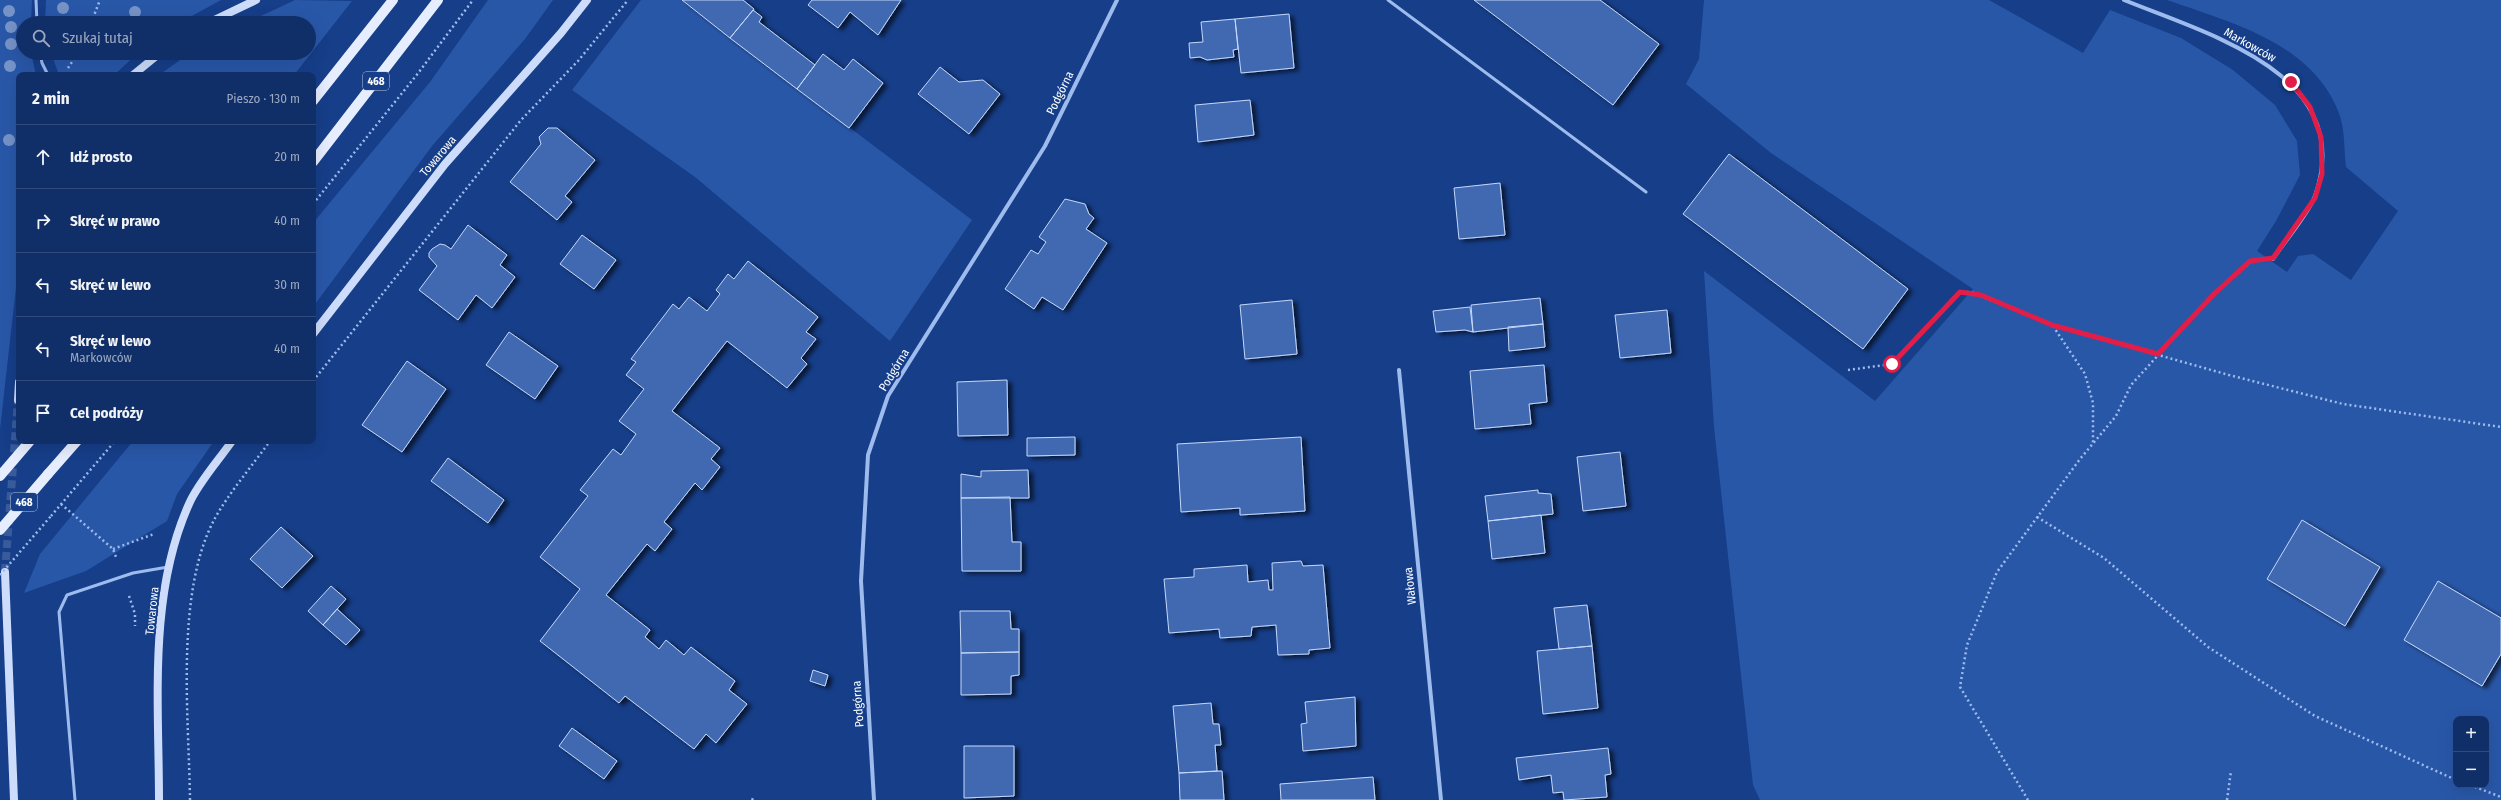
<!DOCTYPE html>
<html lang="pl">
<meta charset="utf-8">
<style>
body{margin:0;font-family:"Fira Sans Condensed",sans-serif;background:#1e3a70;color:#f1f3f6}
.controls{position:absolute;right:12px;bottom:12px;display:grid;overflow:hidden;border-radius:8px;box-shadow:0 4px 16px #0002}
.controls button{width:36px;height:36px;display:grid;place-items:center;padding:0;border:0;border-bottom:1px solid #304a7b;background:#102e67;color:#f1f3f6;font:20px sans-serif}
.stop{position:absolute;width:12px;height:12px;margin:-9px;border:3px solid #e11d48;border-radius:50%;background:#fff}
.stop.end{background:#e11d48;border-color:#fff;box-shadow:0 1px 4px #0008}
.list{margin:0;padding:0;list-style:none}
h2{display:flex;justify-content:space-between;align-items:center;height:52px;margin:0;padding:0 16px;font-size:17px}
h2 small{font-size:13px;font-weight:400;color:#9ca8c0}
.list li{display:grid;grid-template-columns:26px 1fr auto;gap:12px;align-items:center;box-sizing:border-box;height:64px;padding:0 16px;border-top:1px solid #304a7b}
.list b{display:block;font-size:15px;white-space:nowrap}
.list p{margin:0;font-size:13px;white-space:nowrap;color:#9ca8c0}
.list em{font-size:13px;font-style:normal;color:#9ca8c0}
.icon{flex:none;width:22px;height:22px;fill:none;stroke:currentColor;stroke-width:2;stroke-linecap:round;stroke-linejoin:round}
.map{position:relative;flex:none;width:2501px;height:800px;overflow:hidden}
.search{position:absolute;background:#102e67;box-shadow:0 4px 16px #0002;left:16px;top:16px;width:300px;height:44px;display:flex;align-items:center;gap:10px;box-sizing:border-box;padding:0 14px;border-radius:22px;color:#9ca8c0;font-size:15px}
.panel{position:absolute;background:#102e67;box-shadow:0 4px 16px #0002;left:16px;top:72px;width:300px;height:372px;border-radius:8px}
.map>svg:first-child{display:block}
.green{fill:#2957a8;fill-rule:evenodd}
.building{fill:#3f69b2;stroke:#c4d8fa;filter:url(#shadow)}
.lines{fill:none;stroke-linecap:round;stroke-linejoin:round}
.secondary-tunnel{stroke:#395b9b;stroke-width:8;stroke-dasharray:8 4;stroke-linecap:butt}
.path{stroke:#9ebbee;stroke-width:2.5;stroke-dasharray:2 3;stroke-linecap:butt}
.lane{stroke:#9ebbee;stroke-width:3}
.street{stroke:#9ebbee;stroke-width:4}
.secondary{stroke:#ccdcfa;stroke-width:8}
.primary{stroke:#e6edff;stroke-width:10}
.path-bridge{stroke:#9ebbee;stroke-width:2.5;stroke-dasharray:2 3;stroke-linecap:butt}
.primary-bridge{stroke:#e6edff;stroke-width:10}
.tree{fill:#7693c7}
.route{stroke:#e11d48;stroke-width:5}
.labels{text-anchor:middle;stroke-width:4;stroke-linejoin:round;paint-order:stroke}
.shield{fill:#163e89;stroke:#b9c5dc;stroke-width:1}
.shield-label{font-size:11px;font-weight:bold;fill:#fff}
.street-label{font-size:12px;fill:#fff;stroke:#163e89}
</style>
<div class="map">
<svg width="2501" height="800" viewBox="0 0 2501 800">
<defs>
<filter id="shadow"><feDropShadow dx="4.5" dy="2.5" stdDeviation="2" flood-color="#0009"/></filter>
</defs>
<rect width="100%" height="100%" fill="#163e89"/>
<path class="green" d="M0,0H32L31,23H23V53H31L36,75H19V261L0,429Z
M46,0H221L179,23H45Z
M295,0L352,1L294,75H159L190,53H309V23H246Z
M488,0H553L525,39L432,146L313,307V223L430,82Z
M641,0H681L972,220L890,341L695,177L572,90Z
M1704,0H1989L2083,53L2110,10L2181,38L2233,70L2275,105L2297,141L2300,175L2276,221L2257,251L2287,272L2298,256L2313,254L2351,280L2398,211L2346,167C2344,151 2345,132 2340,116C2314,43 2232,23 2167,0H2501V800H1760L1753,785L1714,427L1704,271L1875,401L1973,289L1771,153L1686,84L1699,59ZM2456,719H2486V785H2456Z
M51,53H138L114,75H59Z
M133,441H214L177,494L167,521L86,571L24,593L40,554Z"/>
<path class="building" d="M682,0H743L754,9L730,38Z
M812,0H901L878,35L850,12L838,28L808,5Z
M1474,0H1600L1659,44L1613,105Z
M753,10L762,17L759,22L815,65L797,89L730,38Z
M1289,14L1294,68L1241,73L1235,19Z
M1235,19L1238,49L1233,50L1234,57L1207,60L1200,57L1190,58L1189,43L1203,42L1201,22Z
M823,54L844,70L853,59L883,83L849,128L797,89Z
M940,67L959,82L983,80L1000,94L969,134L918,94Z
M1250,100L1254,135L1198,142L1195,105Z
M548,128H557L595,160L565,196L572,202L557,220L510,182L541,144L539,137Z
M1729,154L1908,289L1863,349L1683,214Z
M1500,183L1505,235L1459,239L1454,188Z
M1065,199L1085,204L1089,214L1094,218L1086,229L1107,243L1063,310L1042,297L1034,309L1005,289L1031,250L1038,254L1046,242L1039,237Z
M468,225L507,255L500,265L515,277L492,308L476,295L458,320L419,290L437,266L429,257V253L432,249L440,244L445,245L451,249Z
M582,235L616,260L594,289L560,264Z
M748,261L818,317L806,332L816,339L801,358L807,364L787,388L727,341L672,411L720,448L711,459L720,467L702,490L695,483L664,522L672,529L655,551L647,544L606,595L650,630L645,637L659,649L666,640L684,655L691,647L735,681L729,690L747,704L716,743L706,734L694,749L625,696L619,703L540,641L580,589L540,557L588,496L580,490L613,449L621,455L636,434L619,421L644,389L626,375L636,362L631,359L673,304L679,309L689,297L707,311L720,294L716,290L728,274L734,279Z
M1540,298L1543,324L1473,332L1471,305Z
M1292,300L1297,354L1245,359L1240,305Z
M1470,307L1473,332L1465,330L1436,332L1433,311Z
M1667,310L1671,353L1620,358L1615,315Z
M1543,324L1545,347L1509,351L1508,327Z
M509,332L558,366L535,399L486,365Z
M407,361L446,389L402,452L362,425Z
M1544,365L1547,402L1529,404L1531,424L1475,429L1470,371Z
M1007,380L1008,435L958,436L957,382Z
M1075,437V455L1027,456V438Z
M1301,437L1305,511L1240,515V508L1181,512L1177,444Z
M1620,452L1626,506L1583,511L1577,457Z
M448,458L504,500L488,523L431,481Z
M1028,470L1029,498H961V474L981,477V471Z
M1538,490V493L1551,494L1553,514L1488,521L1485,496Z
M1010,497L1012,542H1021V571H962L961,498Z
M1541,515L1545,553L1492,559L1488,521Z
M2302,520L2380,567L2345,626L2267,579Z
M281,527L313,556L282,588L250,559Z
M1301,561L1303,566L1323,565L1330,648L1309,650V654L1278,655L1276,625L1252,627L1251,636L1220,638L1219,629L1169,633L1164,579L1194,577V569L1247,565L1248,582L1268,580L1269,590H1273L1272,563Z
M2438,581L2501,618V654L2482,686L2404,640Z
M331,586L346,599L323,625L308,611Z
M1587,605L1592,646L1559,649L1554,608Z
M337,609L360,630L346,645L323,625Z
M960,611H1010L1011,629H1019V652L961,653Z
M1592,646L1598,708L1543,714L1537,651Z
M1019,652V675L1011,676V694L961,695V653Z
M813,670L828,675L825,686L810,681Z
M1355,697L1356,746L1303,751L1301,724L1307,723L1305,702Z
M1211,703L1213,724H1219L1221,745H1215L1217,771L1179,773L1173,706Z
M572,728L617,761L604,779L559,746Z
M964,746H1014V796L964,798Z
M1608,748L1611,774L1605,775L1607,797L1564,800L1563,792L1553,793L1551,775L1519,780L1516,758Z
M1222,771L1224,800H1180L1179,773Z
M1373,777L1375,800H1281L1280,784Z"/>
<g class="lines">
<path class="secondary-tunnel" d="M5,572L18,400"/>
<path class="path" d="M91,23L100,0
M68,68L78,53
M313,204L419,72L473,0
M2053,326L2085,374L2093,403V444
M1848,370L1892,364L1960,292H1971L2052,325L2229,375L2343,404L2501,427
M313,381L521,120L578,61L628,0
M61,504L113,549L116,557
M51,516L115,441
M2037,517L2104,558L2208,647L2315,716L2456,780
M113,549L154,534
M129,596L135,614V626
M2470,785L2501,797
M190,800C189,718 175,594 214,520C228,494 252,466 270,441
M752,800L754,796
M2028,800L1960,687L1967,645L1997,572L2080,459L2116,416L2131,385L2214,294L2253,260
M2227,800L2231,771"/>
<path class="lane" d="M36,0L37,23
M1388,0L1646,192
M40,53L42,63L48,75
M75,800L59,612L67,595L133,573L168,567"/>
<path class="street" d="M2124,0C2207,34 2358,74 2315,196C2309,213 2284,242 2273,259
M1399,370L1441,800
M874,800L861,581L868,455L888,396L1045,146L1117,0"/>
<path class="secondary" d="M208,23L256,0
M133,75L160,53
M313,334L445,164L561,33L587,0
M18,400L19,382
M5,572L14,800
M159,800C159,703 148,595 189,504C198,483 219,460 232,441"/>
<path class="primary" d="M313,101L393,0
M313,162L438,0
M48,474L77,441"/>
<path class="path-bridge" d="M0,575L51,516"/>
<path class="primary-bridge" d="M0,476L30,441
M0,530L48,474"/>
</g>
<g class="tree">
<circle cx="63" cy="8" r="6"/>
<circle cx="9" cy="11" r="6"/>
<circle cx="135" cy="12" r="6"/>
<circle cx="11" cy="27" r="6"/>
<circle cx="11" cy="44" r="6"/>
<circle cx="10" cy="66" r="6"/>
<circle cx="9" cy="140" r="6"/>
</g>
<g class="lines">
<path class="route" d="M1892,364L1960,292L1981,295L2052,325L2158,354L2214,294L2250,261L2273,258L2315,198L2322,174L2321,137L2310,107L2291,82"/>
</g>
<g class="labels">
<g class="shield">
<rect x="363" y="72" width="26" height="18" rx="3"/>
<rect x="11" y="493" width="26" height="18" rx="3"/>
</g>
<g class="shield-label">
<text x="376" y="85">468</text>
<text x="24" y="506">468</text>
</g>
<g class="street-label">
<text transform="translate(2250 45) rotate(29)" y="4">Markowców</text>
<text transform="translate(1060 93) rotate(-64)" y="4">Podgórna</text>
<text transform="translate(438 156) rotate(-50)" y="4">Towarowa</text>
<text transform="translate(894 370) rotate(-59)" y="4">Podgórna</text>
<text transform="translate(1410 586) rotate(-96)" y="4">Wałowa</text>
<text transform="translate(152 611) rotate(-84)" y="4">Towarowa</text>
<text transform="translate(858 704) rotate(-94)" y="4">Podgórna</text>
</g>
</g>
</svg>
<div class="controls">
<button>+</button>
<button>−</button>
</div>
<div class="stop" style="left:1892px;top:364px"></div>
<div class="stop end" style="left:2291px;top:82px"></div>
<div class="search"><svg class="icon" aria-label="search" viewBox="0 0 24 24"><circle cx="10" cy="10" r="6"/><path d="M15 15l6 6"/></svg>Szukaj tutaj</div>
<section class="panel">
<h2>2 min<small>Pieszo · 130 m</small></h2>
<ul class="list">
<li><svg class="icon" aria-label="ahead" viewBox="0 0 24 24"><path d="M12 20V5M6 11l6-6 6 6"/></svg><div><b>Idź prosto</b></div><em>20 m</em></li>
<li><svg class="icon" aria-label="right" viewBox="0 0 24 24"><path d="M7 20v-9h11M14 6l5 5-5 5"/></svg><div><b>Skręć w prawo</b></div><em>40 m</em></li>
<li><svg class="icon" aria-label="left" viewBox="0 0 24 24"><path d="M17 20v-9H6M10 6l-5 5 5 5"/></svg><div><b>Skręć w lewo</b></div><em>30 m</em></li>
<li><svg class="icon" aria-label="left" viewBox="0 0 24 24"><path d="M17 20v-9H6M10 6l-5 5 5 5"/></svg><div><b>Skręć w lewo</b><p>Markowców</p></div><em>40 m</em></li>
<li><svg class="icon" aria-label="arrive" viewBox="0 0 24 24"><path d="M6 21V4h12l-3 4 3 4H6"/></svg><div><b>Cel podróży</b></div></li>
</ul>
</section>
</div>
